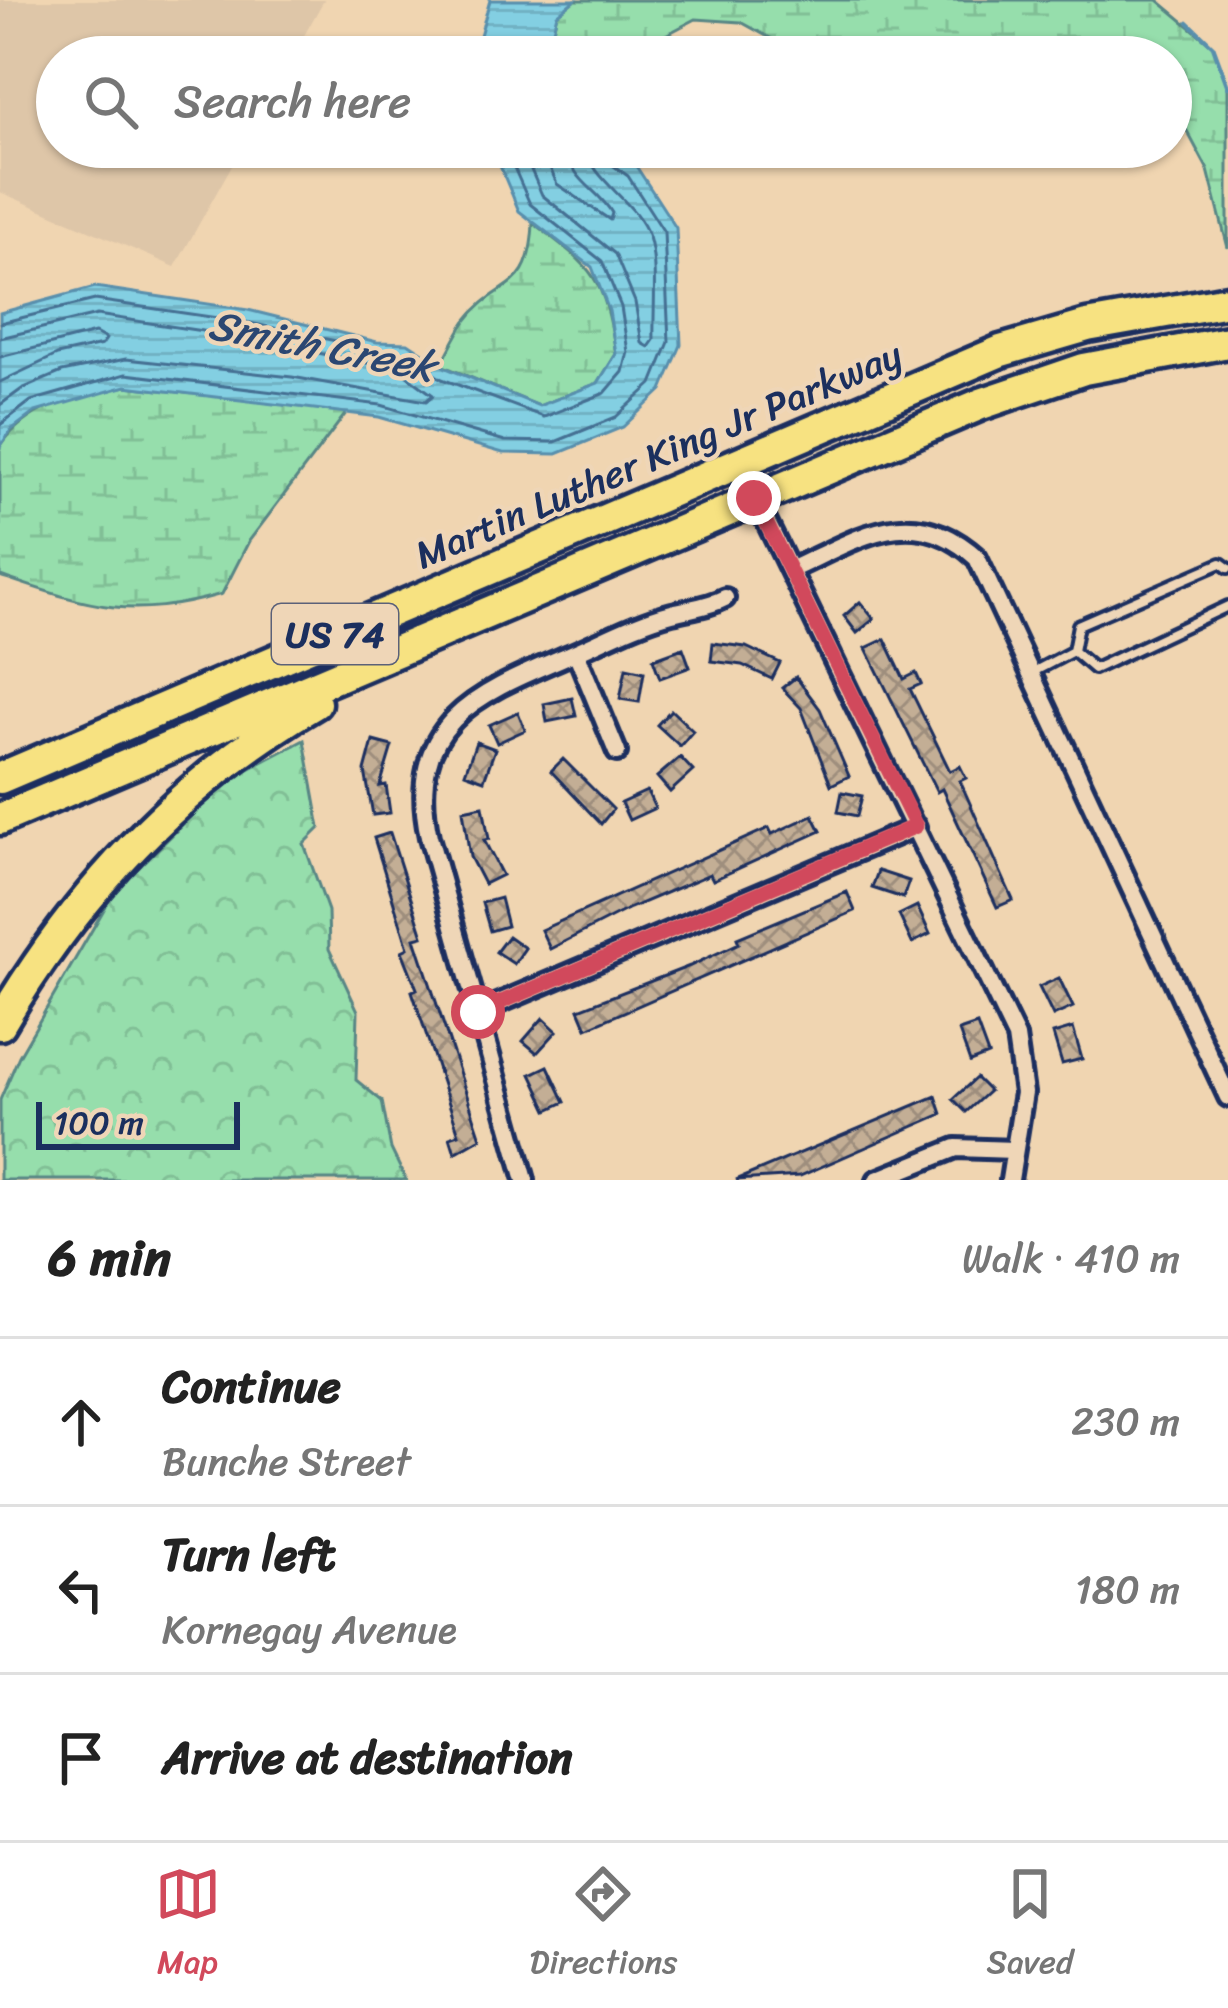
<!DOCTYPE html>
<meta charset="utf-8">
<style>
body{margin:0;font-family:Sriracha,sans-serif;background:#f2f2f2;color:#222}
.scale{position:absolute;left:36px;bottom:30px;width:204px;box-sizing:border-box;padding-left:12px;border:6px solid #1b2f5e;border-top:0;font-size:33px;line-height:42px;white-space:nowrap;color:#1b2f5e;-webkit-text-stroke:9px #efd6b7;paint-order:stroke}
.stop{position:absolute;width:36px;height:36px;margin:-27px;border:9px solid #d1495b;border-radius:50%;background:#fff}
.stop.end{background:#d1495b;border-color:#fff;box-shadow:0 3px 12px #0008}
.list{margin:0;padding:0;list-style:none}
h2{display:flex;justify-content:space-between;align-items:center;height:156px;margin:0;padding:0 48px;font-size:51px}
h2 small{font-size:39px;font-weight:400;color:#767676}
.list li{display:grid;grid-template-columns:78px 1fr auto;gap:36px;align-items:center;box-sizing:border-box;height:168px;padding:0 48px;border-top:3px solid #e0e0e0}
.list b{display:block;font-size:45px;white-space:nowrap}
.list p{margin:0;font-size:39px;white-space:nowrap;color:#767676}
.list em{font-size:39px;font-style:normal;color:#767676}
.icon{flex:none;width:66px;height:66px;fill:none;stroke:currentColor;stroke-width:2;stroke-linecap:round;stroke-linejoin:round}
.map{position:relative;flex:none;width:1228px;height:1180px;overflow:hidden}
.search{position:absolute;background:#fff;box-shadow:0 3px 9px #0004;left:36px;right:36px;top:36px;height:132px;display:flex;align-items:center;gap:30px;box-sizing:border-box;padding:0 42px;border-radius:66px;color:#767676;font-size:45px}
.sheet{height:660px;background:#fff}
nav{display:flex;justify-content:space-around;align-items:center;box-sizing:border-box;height:168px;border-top:3px solid #e0e0e0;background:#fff;font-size:33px;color:#767676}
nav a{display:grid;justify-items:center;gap:6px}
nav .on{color:#d1495b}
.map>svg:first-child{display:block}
.built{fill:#dec6a8}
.forest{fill:url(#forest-crowns);stroke:#588685;stroke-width:3}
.wetland{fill:url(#wetland-marsh);stroke:#588685;stroke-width:3}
.water{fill:url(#water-rules);stroke:#598fad;stroke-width:3}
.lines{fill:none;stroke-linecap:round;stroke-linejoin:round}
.shore{stroke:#456f93;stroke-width:3}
.stream{stroke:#598fad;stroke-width:4.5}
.building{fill:url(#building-cross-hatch);stroke:#1b2f5e;stroke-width:3}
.lane-casing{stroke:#1b2f5e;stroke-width:16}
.street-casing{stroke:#1b2f5e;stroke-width:26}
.highway-casing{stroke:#1b2f5e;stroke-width:39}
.lane{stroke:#efd6b7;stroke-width:8}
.street{stroke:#efd6b7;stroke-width:16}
.highway{stroke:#f7e281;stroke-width:30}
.route{stroke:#d1495b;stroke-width:15}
.labels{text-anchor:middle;stroke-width:9;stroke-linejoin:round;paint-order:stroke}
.shield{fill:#efd6b7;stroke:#5b6179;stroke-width:3}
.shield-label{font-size:36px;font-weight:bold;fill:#1b2f5e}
.street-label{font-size:39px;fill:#1b2f5e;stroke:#efd6b7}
.water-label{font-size:42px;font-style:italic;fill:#2b4772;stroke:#efd6b7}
</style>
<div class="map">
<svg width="1228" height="1180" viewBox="0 0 1228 1180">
<defs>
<pattern id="forest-crowns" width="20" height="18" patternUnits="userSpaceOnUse" patternTransform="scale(3)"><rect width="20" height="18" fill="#96deac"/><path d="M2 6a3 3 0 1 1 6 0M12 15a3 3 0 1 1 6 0" fill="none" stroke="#81bf96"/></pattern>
<pattern id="wetland-marsh" width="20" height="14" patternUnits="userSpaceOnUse" patternTransform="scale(3)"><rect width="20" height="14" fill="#96deac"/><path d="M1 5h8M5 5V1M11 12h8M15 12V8" fill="none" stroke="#81bf96"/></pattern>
<pattern id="water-rules" width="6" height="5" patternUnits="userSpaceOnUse" patternTransform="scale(3)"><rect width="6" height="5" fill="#83cfe2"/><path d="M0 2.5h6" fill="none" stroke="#71b2c4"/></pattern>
<pattern id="building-cross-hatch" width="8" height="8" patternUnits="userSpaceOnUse" patternTransform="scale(3)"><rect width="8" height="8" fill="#c3ae95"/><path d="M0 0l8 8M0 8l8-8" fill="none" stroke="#9e8e7d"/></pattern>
</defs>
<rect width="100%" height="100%" fill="#f0d5b1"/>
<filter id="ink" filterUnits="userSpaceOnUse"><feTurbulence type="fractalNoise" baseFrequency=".00833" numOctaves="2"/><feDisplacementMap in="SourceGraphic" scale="24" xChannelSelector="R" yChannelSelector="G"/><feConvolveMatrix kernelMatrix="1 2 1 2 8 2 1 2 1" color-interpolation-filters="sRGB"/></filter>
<g filter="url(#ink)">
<path class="built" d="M0,0H324L292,57H57V147H242L175,267L0,192Z"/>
<path class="forest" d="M304,740L320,828L304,844L328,911L329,949L358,1011L356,1080L382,1101L391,1149L406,1180H0V1100L19,1056L114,892L228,780Z"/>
<path class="wetland" d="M575,0H1158L1213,46L1228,87V248L1208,170L1171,101V57L1061,47L1043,57H805L741,22L696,19L654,41L646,57H546L557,14Z
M533,223C594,269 604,276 616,354L598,383L539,406L441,365C449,351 456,335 465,322C500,276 530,297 533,223Z
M126,386L347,412L249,541L222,594C128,621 89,606 0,576V447C28,404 78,396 126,386Z"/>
<path class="water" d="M490,0H575L557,14L546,57H480L479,39Z
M492,147H606L636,166L676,228L681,345L662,390L623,427L557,454L503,453L379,417L126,386L35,412L11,430L0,447V313L95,287L248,310L377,342L408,343L446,368L539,406L598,383L616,354L609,311L592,267L519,211Z"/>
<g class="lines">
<path class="shore" d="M521,147L542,195L615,254L635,302L642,343L649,347L654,340C653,309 658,266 649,237C638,202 588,178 587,147
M541,147L557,184L610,220L612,213C597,187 570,182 568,147
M0,323L95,300L245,322L403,355L442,379L544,417L605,393L623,372L628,352L621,307L602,261L530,204L505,147
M0,338L97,315L242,337L399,370L433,395L426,401L292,377L126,359L62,372L22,389L0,405
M0,357L95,333L106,339L102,345L57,355L0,382
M0,425L31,401L126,374L381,405L505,441L555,442L616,417L652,384L669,342L664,232L628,176L604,159L602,147"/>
<path class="stream" d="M1188,22L1213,46L1228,87"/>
</g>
<path class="building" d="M860,602L874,619L857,633L844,616Z
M885,639L904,679L916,673L921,684L910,689L950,771L960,766L966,778L960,781L1013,900L997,907L942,789L937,792L866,648Z
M713,643L746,647L780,663L772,679L742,665L711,661Z
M683,648L690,667L660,678L653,659Z
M626,668L644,672L639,702L620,699Z
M796,677L820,709L849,776L831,785L801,708L782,688Z
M572,698L576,716L547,722L544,704Z
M671,710L693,731L680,746L657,725Z
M518,712L525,730L497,743L489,725Z
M373,741L392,746L380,786L386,785L390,813L373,815L365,771Z
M476,742L495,749L484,780L465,773Z
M680,757L693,771L670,792L657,777Z
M563,759L613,809L601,824L551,771Z
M647,791L655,808L629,820L621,803Z
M842,792L862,796L857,816L838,812Z
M483,806L489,839L484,840L502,875L484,884L470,857L463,810Z
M813,815L821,831L713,880L710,874L630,908L550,949L541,930L769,828L772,834Z
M390,833L423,936L415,938L481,1138L455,1153L450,1137L459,1134L412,991L417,989L402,951L408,948L374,838Z
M878,871L909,881L903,898L872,888Z
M847,892L855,911L587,1028L579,1009L690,966L739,943L737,938Z
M500,898L507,926L490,931L482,903Z
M917,906L930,934L912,943L899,915Z
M508,936L525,948L514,964L496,952Z
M1059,978L1073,1007L1053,1016L1039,987Z
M543,1018L557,1031L537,1053L523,1041Z
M977,1025L988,1055L970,1062L959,1031Z
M1073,1028L1082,1059L1062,1064L1053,1034Z
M548,1066L565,1102L548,1110L531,1074Z
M976,1078L989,1091L966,1112L953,1099Z
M936,1096L942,1114L800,1176L736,1180Z"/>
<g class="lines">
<g class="lane-casing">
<path id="lane" d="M1073,651L1078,625L1221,563L1228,568
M1073,651L1094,669L1228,606
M1033,672L1073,651"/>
</g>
<g class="street-casing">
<path id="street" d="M755,498L1016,1037L1024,1093L1010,1180
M790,570C858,539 912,499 977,558L1228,1097
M576,652L617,752
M478,1012L916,827
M525,1180L429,837C404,721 480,693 569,655C602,641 637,622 672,613C691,608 708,607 725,598
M877,1180L956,1148L1014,1150"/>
</g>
<g class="highway-casing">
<path id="highway" d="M0,778L1001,351L1087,326L1228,301
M0,819L981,404L1084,369L1228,342
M0,1024C78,892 182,781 315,703"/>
</g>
<use href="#lane" class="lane"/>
<use href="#street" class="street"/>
<use href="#highway" class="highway"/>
</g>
</g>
<g class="lines" filter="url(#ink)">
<path class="route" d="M478,1012L916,826L754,498"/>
</g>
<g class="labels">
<rect class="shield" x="272" y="604" width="126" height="60" rx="9"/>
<g class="shield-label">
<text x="335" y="647">US 74</text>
</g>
<g class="street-label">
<text transform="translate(658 454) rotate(-23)" y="14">Martin Luther King Jr Parkway</text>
</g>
<g class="water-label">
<text transform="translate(322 345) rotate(11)" y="15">Smith Creek</text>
</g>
</g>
</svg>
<div class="scale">100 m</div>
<div class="stop" style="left:478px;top:1012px"></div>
<div class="stop end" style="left:754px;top:498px"></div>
<div class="search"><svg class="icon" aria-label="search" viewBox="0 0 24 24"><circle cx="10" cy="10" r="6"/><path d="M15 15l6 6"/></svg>Search here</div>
</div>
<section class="sheet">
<h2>6 min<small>Walk · 410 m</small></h2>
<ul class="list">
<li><svg class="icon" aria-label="ahead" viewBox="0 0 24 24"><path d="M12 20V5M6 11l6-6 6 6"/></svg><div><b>Continue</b><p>Bunche Street</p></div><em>230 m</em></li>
<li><svg class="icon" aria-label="left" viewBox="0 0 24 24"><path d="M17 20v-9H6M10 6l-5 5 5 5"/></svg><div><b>Turn left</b><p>Kornegay Avenue</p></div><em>180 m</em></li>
<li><svg class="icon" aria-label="arrive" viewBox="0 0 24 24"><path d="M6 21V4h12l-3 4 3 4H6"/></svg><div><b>Arrive at destination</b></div></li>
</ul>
</section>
<nav>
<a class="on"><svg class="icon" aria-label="map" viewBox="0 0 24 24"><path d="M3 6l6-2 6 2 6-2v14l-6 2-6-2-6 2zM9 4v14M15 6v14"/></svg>Map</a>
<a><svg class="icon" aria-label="directions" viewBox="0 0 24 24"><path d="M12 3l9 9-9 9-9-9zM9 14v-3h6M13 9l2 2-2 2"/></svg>Directions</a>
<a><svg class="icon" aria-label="saved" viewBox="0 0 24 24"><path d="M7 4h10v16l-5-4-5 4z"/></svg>Saved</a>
</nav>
